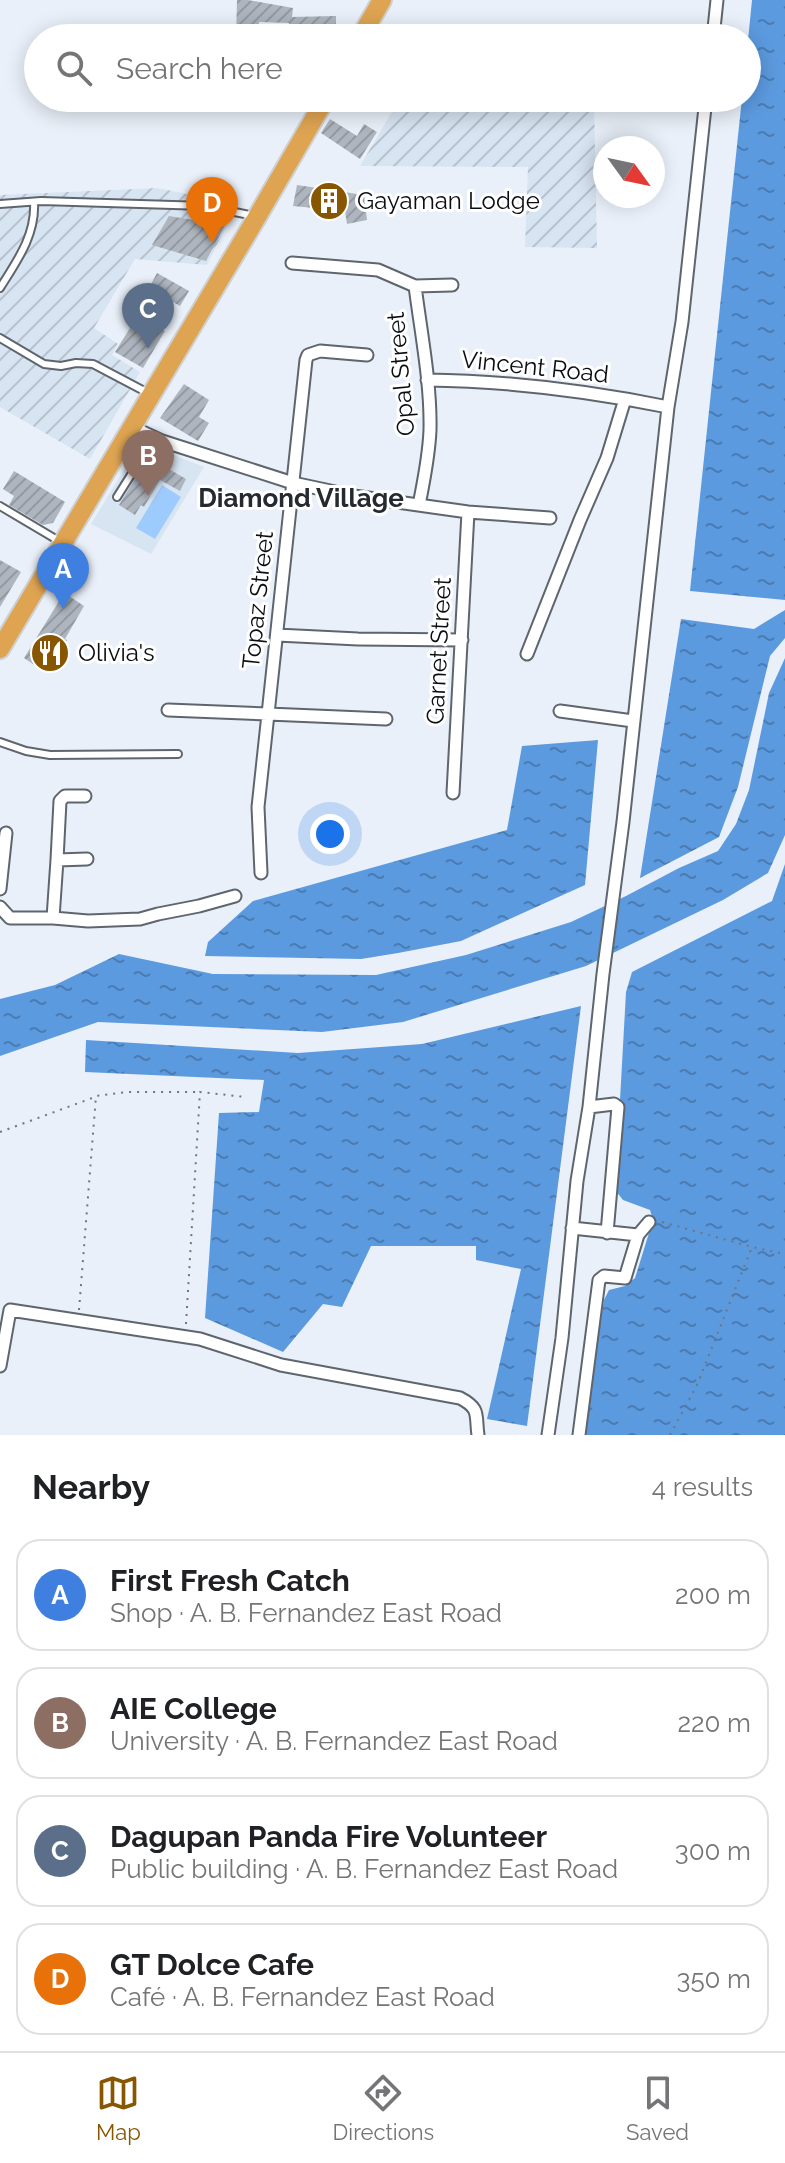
<!DOCTYPE html>
<meta charset="utf-8">
<style>
body{margin:0;font-family:Raleway,sans-serif;background:#f6f6f6;color:#202124}
.compass{position:absolute;left:593px;top:136px;width:72px;height:72px;border-radius:50%;background:#fff;box-shadow:0 4px 20px #0003;rotate:123deg}
.you{position:absolute;left:330px;top:834px;width:28px;height:28px;margin:-20px;border:6px solid #fff;border-radius:50%;background:#1a73e8;box-shadow:0 0 0 12px #1a73e833}
.badge{display:grid;place-items:center;width:52px;height:52px;border-radius:50%;background:#850;color:#fff;font-size:26px;font-weight:700}
.pin{position:absolute;translate:-50% -66px;filter:drop-shadow(0 2px 4px #0008)}
.pin::after{content:'';position:absolute;top:42px;width:28px;height:24px;background:inherit;clip-path:polygon(0 0,100% 0,50% 100%)}
.list{margin:0;padding:0;list-style:none}
h2{display:flex;justify-content:space-between;align-items:center;height:104px;margin:0;padding:0 32px;font-size:34px}
h2 small{font-size:26px;font-weight:400;color:#757577}
.list li{display:grid;grid-template-columns:52px 1fr auto;gap:24px;align-items:center;box-sizing:border-box;height:112px;margin:0 16px 16px;padding:0 16px;border:2px solid #e0e0e0;border-radius:24px}
.list b{display:block;font-size:30px;white-space:nowrap}
.list p{margin:0;font-size:26px;white-space:nowrap;color:#757577}
.list em{font-size:26px;font-style:normal;color:#757577}
.icon{flex:none;width:44px;height:44px;fill:none;stroke:currentColor;stroke-width:2;stroke-linecap:round;stroke-linejoin:round}
.map{position:relative;flex:none;width:785px;height:1435px;overflow:hidden}
.search{position:absolute;background:#fff;box-shadow:0 4px 20px #0003;left:24px;right:24px;top:24px;height:88px;display:flex;align-items:center;gap:20px;box-sizing:border-box;padding:0 28px;border-radius:44px;color:#757577;font-size:30px}
.sheet{height:616px;background:#fff}
nav{display:flex;justify-content:space-around;align-items:center;box-sizing:border-box;height:112px;border-top:2px solid #e0e0e0;background:#fff;font-size:22px;color:#757577}
nav a{display:grid;justify-items:center;gap:4px}
nav .on{color:#850}
.map>svg:first-child{display:block}
.built{fill:#d7e4f2}
.industrial{fill:url(#industrial-furrows)}
.garden{fill:#9ecbfd}
.water{fill:url(#water-ripples)}
.building{fill:url(#building-hatch)}
.lines{fill:none;stroke-linecap:round;stroke-linejoin:round}
.service-casing{stroke:#5f656d;stroke-width:10}
.minor-casing{stroke:#5f656d;stroke-width:15}
.trunk-casing{stroke:#cecfcf;stroke-width:22}
.path{stroke:#70757a;stroke-width:2;stroke-dasharray:2 6;stroke-linecap:butt}
.service{stroke:#fff;stroke-width:6}
.minor{stroke:#fff;stroke-width:11}
.trunk{stroke:#dea452;stroke-width:18}
.labels{text-anchor:middle;stroke-width:6;stroke-linejoin:round;paint-order:stroke}
.poi-label{font-size:24px;fill:#0a0d0f;stroke:#fff;text-anchor:start}
.street-label{font-size:24px;fill:#0a0d0f;stroke:#fff}
.neighbourhood-label{font-size:26px;font-weight:bold;fill:#242a30;stroke:#fff}
</style>
<div class="map">
<svg width="785" height="1435" viewBox="0 0 785 1435">
<defs>
<pattern id="industrial-furrows" width="10" height="10" patternUnits="userSpaceOnUse" patternTransform="scale(2)"><rect width="10" height="10" fill="#d7e4f2"/><path d="M-1 1l2-2M0 10L10 0M9 11l2-2" fill="none" stroke="#b7c2ce"/></pattern>
<pattern id="water-ripples" width="26" height="14" patternUnits="userSpaceOnUse" patternTransform="scale(2)"><rect width="26" height="14" fill="#5c9adf"/><path d="M2 4q2-2 4 0t4 0M15 11q2-2 4 0t4 0" fill="none" stroke="#4a7cb3"/></pattern>
<pattern id="building-hatch" width="6" height="6" patternUnits="userSpaceOnUse" patternTransform="scale(2)"><rect width="6" height="6" fill="#aeb5be"/><path d="M-1 1l2-2M0 6l6-6M5 7l2-2" fill="none" stroke="#949aa2"/></pattern>
</defs>
<rect width="100%" height="100%" fill="#e9f0f9"/>
<path class="built" d="M141,442L204,467L151,554L91,524Z"/>
<path class="industrial" d="M356,98H573L594,102L597,248L525,247L528,167L360,166L396,105Z
M157,188L237,204L207,265L135,259L94,328L118,344L112,355L140,372L90,459L0,407V195Z"/>
<path class="garden" d="M162,485L181,497L155,539L136,528Z"/>
<path class="water" d="M752,0H785V600L690,591L742,98H747V50Z
M785,610V638L770,656L738,787L719,837L640,878L681,619L754,629Z
M785,658V835L768,873L723,900L586,966L403,1022L322,1032L98,1022L0,1056V999L55,985L119,954L213,974L376,975L466,955L571,922L626,896L679,868L718,851L736,824L749,790L769,693Z
M598,740L585,885L461,941L398,953L361,959L205,956L208,942L253,901L507,830L522,746Z
M785,864V1435H582L604,1300L609,1290L625,1286L635,1278L653,1220L650,1210L623,1200L615,1190L626,992L632,972L772,901Z
M581,1006L527,1426L487,1419L521,1269L476,1260V1246H371L342,1307L323,1304L283,1352L205,1318L219,1113L259,1112L264,1080L85,1072L86,1040L298,1053L422,1044Z"/>
<path class="building" d="M237,0H248L293,8L292,17L336,16V38H290L289,23L259,22V38H236Z
M330,119L357,136L364,124L377,132L360,159L321,133Z
M297,185L364,195L367,220L347,224L345,211L293,206Z
M169,216L225,225L206,261L152,245Z
M157,273L189,291L180,306L149,288Z
M141,318L165,331L143,368L115,352L130,328L134,331Z
M184,384L209,400L199,417L209,423L198,441L160,418Z
M151,452L166,461L164,466L186,479L180,491L160,480L144,507L141,505L135,515L119,505Z
M14,471L65,502L53,523L43,525L9,505L14,496L3,489Z
M0,560L21,572L0,607Z
M69,596L84,606L65,639L67,640L45,672L24,658L61,598L66,601Z"/>
<g class="lines">
<g class="service-casing">
<path id="service" d="M267,37L269,38
M0,204L41,201L206,206L254,216
M0,288C17,261 36,235 34,202
M0,338L44,364L61,366L76,363L93,364L148,393
M117,497L139,462L141,453L127,444
M0,506L59,541
M0,742L26,751L50,755L178,754"/>
</g>
<g class="minor-casing">
<path id="minor" d="M713,38L717,0
M292,263L378,270L415,286L452,285
M415,286C421,333 431,383 430,430C429,456 424,480 419,505
M427,380C508,381 589,391 668,407
M132,427L162,441L293,483L354,496L468,512L550,518
M277,635L358,639L462,640
M527,654L580,520L607,458L625,399
M168,710L268,714L306,360L308,355L320,351L367,355
M560,711L633,721
M453,793L468,512
M57,860L60,801L65,796H85
M261,873L258,807L268,714L386,719
M0,889L6,833
M0,907L10,918H53L88,921L140,919L158,914L199,906L235,896
M53,918L57,860L87,859
M589,1107L614,1104L618,1107L607,1233
M572,1228L638,1235L625,1278L604,1276L599,1280L579,1435
M638,1235L649,1222
M0,1366L10,1310L200,1339L281,1365L460,1398C481,1409 475,1415 478,1435
M548,1435L562,1338L577,1181L589,1107L603,974L623,822L668,407L682,322L706,98"/>
</g>
<g class="trunk-casing">
<path id="trunk" d="M360,38L382,0
M0,649L257,217L326,98"/>
</g>
<path class="path" d="M0,1132L95,1097
M662,1222L752,1247L785,1254
M79,1310L96,1096L126,1092H200
M186,1324L200,1092L245,1097
M670,1435L697,1385L752,1247"/>
<use href="#service" class="service"/>
<use href="#minor" class="minor"/>
<use href="#trunk" class="trunk"/>
</g>
<defs>
<g id="building-disc" transform="scale(2)"><circle r="9.5" fill="#850" stroke="#fff"/><path d="M-4-6H4V6H1V3H-1V6H-4ZM-2.5-4.3h1.7v1.8h-1.7ZM.8-4.3h1.7v1.8H.8ZM-2.5-1h1.7V.8h-1.7ZM.8-1h1.7V.8H.8Z" fill="#fff"/></g>
<g id="restaurant-disc" transform="scale(2)"><circle r="9.5" fill="#850" stroke="#fff"/><path d="M-5-6h1v4h1v-4h1v4h1v-4h1v5L-1.5 .5V6h-2V.5L-5-1ZM5-6V6H3V1.5H1.5Q1.5-4 5-6Z" fill="#fff"/></g>
</defs>
<g fill-rule="evenodd">
<use href="#building-disc" x="329" y="201"/>
<use href="#restaurant-disc" x="50" y="653"/>
</g>
<g class="labels">
<g class="poi-label">
<text x="357" y="209">Gayaman Lodge</text>
<text x="78" y="661">Olivia's</text>
</g>
<g class="street-label">
<text transform="translate(535 367) rotate(6)" y="8">Vincent Road</text>
<text transform="translate(401 374) rotate(-95)" y="8">Opal Street</text>
<text transform="translate(258 600) rotate(-84)" y="8">Topaz Street</text>
<text transform="translate(439 651) rotate(-87)" y="8">Garnet Street</text>
</g>
<g class="neighbourhood-label">
<text x="301" y="507">Diamond Village</text>
</g>
</g>
</svg>
<svg class="compass" viewBox="-18 -18 36 36"><path d="M0-13l5 13h-10z" fill="#e53935"/><path d="M0 13l5-13h-10z" fill="#757577"/></svg>
<div class="you"></div>
<div class="pin badge" style="left:63px;top:609px;background:#3f7fe0">A</div>
<div class="pin badge" style="left:148px;top:496px;background:#8d6e63">B</div>
<div class="pin badge" style="left:148px;top:349px;background:#5c6f8a">C</div>
<div class="pin badge" style="left:212px;top:243px;background:#e8710a">D</div>
<div class="search"><svg class="icon" aria-label="search" viewBox="0 0 24 24"><circle cx="10" cy="10" r="6"/><path d="M15 15l6 6"/></svg>Search here</div>
</div>
<section class="sheet">
<h2>Nearby<small>4 results</small></h2>
<ul class="list">
<li><span class="badge" style="background:#3f7fe0">A</span><div><b>First Fresh Catch</b><p>Shop · A. B. Fernandez East Road</p></div><em>200 m</em></li>
<li><span class="badge" style="background:#8d6e63">B</span><div><b>AIE College</b><p>University · A. B. Fernandez East Road</p></div><em>220 m</em></li>
<li><span class="badge" style="background:#5c6f8a">C</span><div><b>Dagupan Panda Fire Volunteer</b><p>Public building · A. B. Fernandez East Road</p></div><em>300 m</em></li>
<li><span class="badge" style="background:#e8710a">D</span><div><b>GT Dolce Cafe</b><p>Café · A. B. Fernandez East Road</p></div><em>350 m</em></li>
</ul>
</section>
<nav>
<a class="on"><svg class="icon" aria-label="map" viewBox="0 0 24 24"><path d="M3 6l6-2 6 2 6-2v14l-6 2-6-2-6 2zM9 4v14M15 6v14"/></svg>Map</a>
<a><svg class="icon" aria-label="directions" viewBox="0 0 24 24"><path d="M12 3l9 9-9 9-9-9zM9 14v-3h6M13 9l2 2-2 2"/></svg>Directions</a>
<a><svg class="icon" aria-label="saved" viewBox="0 0 24 24"><path d="M7 4h10v16l-5-4-5 4z"/></svg>Saved</a>
</nav>
